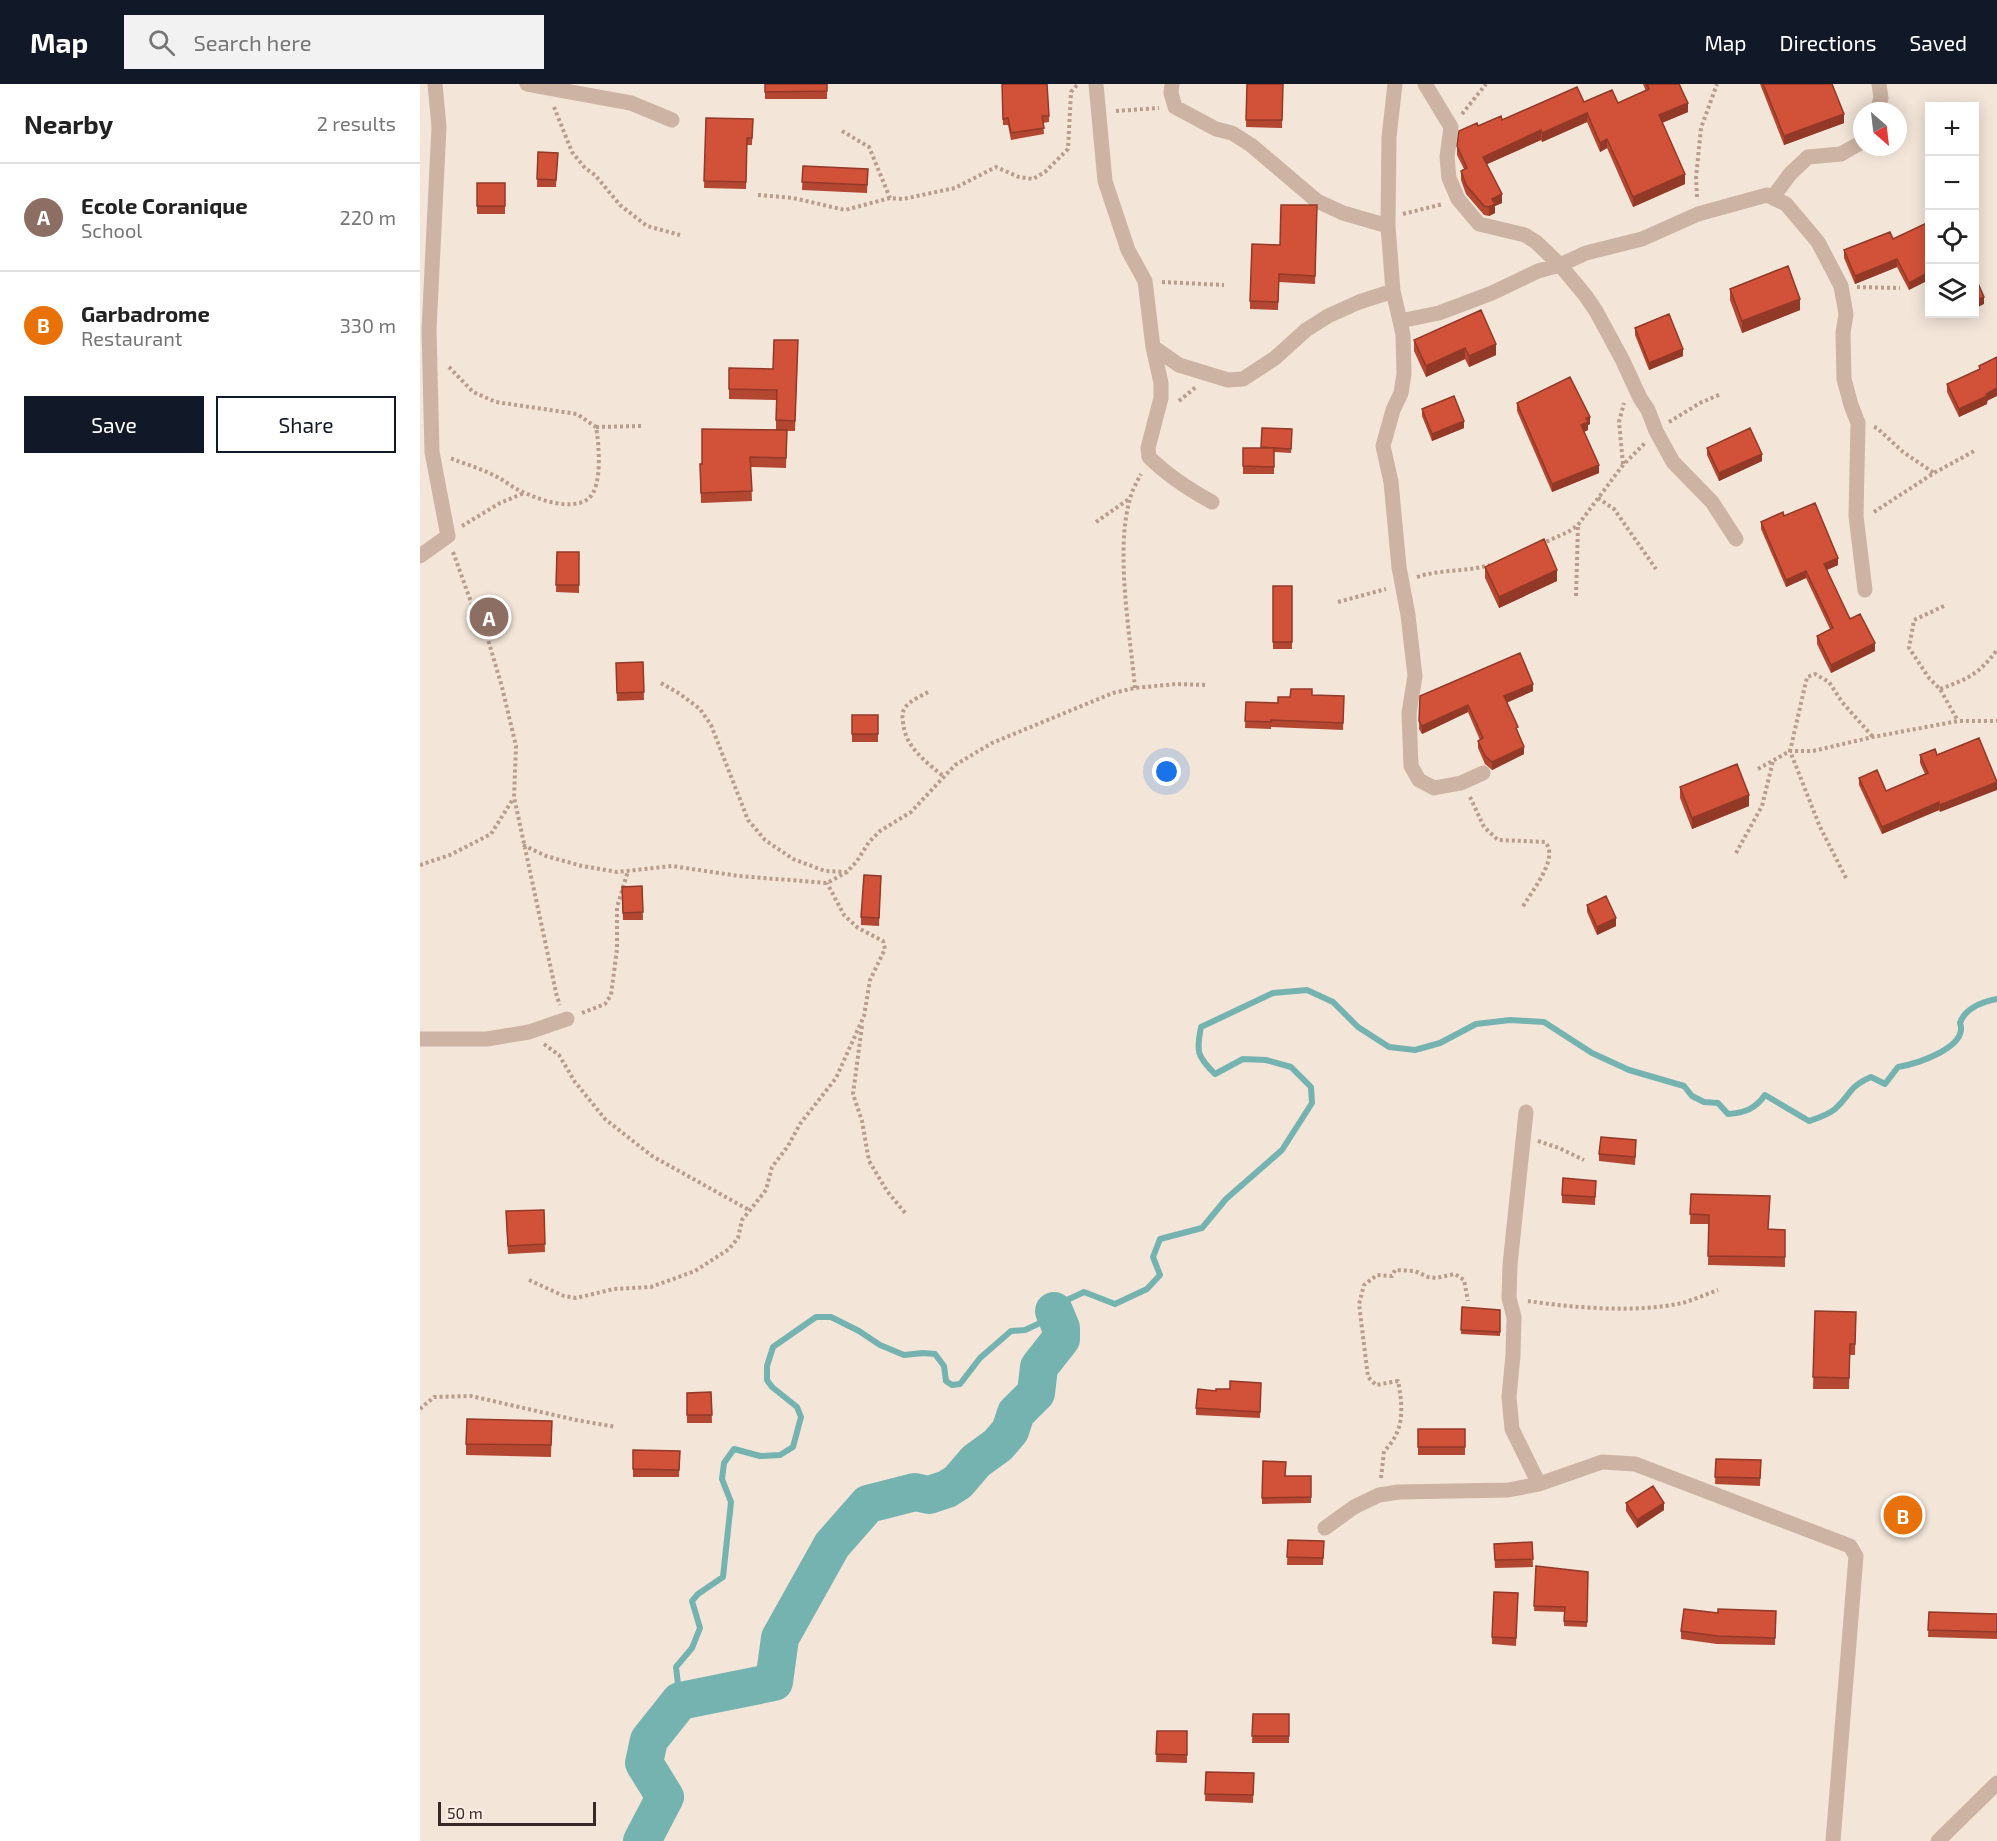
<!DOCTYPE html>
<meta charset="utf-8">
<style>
body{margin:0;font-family:"Exo 2",sans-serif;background:#f2f2f2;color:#222}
.controls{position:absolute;right:18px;top:18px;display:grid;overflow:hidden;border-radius:0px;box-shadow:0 3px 15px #0003}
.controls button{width:54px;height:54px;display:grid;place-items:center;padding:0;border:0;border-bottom:2px solid #e0e0e0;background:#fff;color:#222;font:30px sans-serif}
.compass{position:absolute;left:1433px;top:18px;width:54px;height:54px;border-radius:50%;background:#fff;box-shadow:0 3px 15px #0003;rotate:152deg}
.scale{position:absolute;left:18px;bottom:15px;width:158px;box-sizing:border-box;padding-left:6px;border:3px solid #372a26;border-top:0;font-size:16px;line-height:21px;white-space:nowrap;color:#372a26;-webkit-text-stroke:4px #fbefe5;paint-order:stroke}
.you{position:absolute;left:747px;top:688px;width:21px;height:21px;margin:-15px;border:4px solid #fff;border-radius:50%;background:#1a73e8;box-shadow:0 0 0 9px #1a73e833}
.badge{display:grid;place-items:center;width:39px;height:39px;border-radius:50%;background:#111827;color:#fff;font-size:20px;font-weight:700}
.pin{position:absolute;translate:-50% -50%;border:3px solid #fff;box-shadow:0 2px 6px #0006}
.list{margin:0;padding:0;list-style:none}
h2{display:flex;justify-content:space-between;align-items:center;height:78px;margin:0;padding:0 24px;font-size:26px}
h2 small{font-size:20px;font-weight:400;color:#767676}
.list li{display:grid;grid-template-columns:39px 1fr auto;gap:18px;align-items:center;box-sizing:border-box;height:108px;padding:0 24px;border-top:2px solid #e0e0e0}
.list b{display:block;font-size:22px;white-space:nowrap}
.list p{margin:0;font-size:20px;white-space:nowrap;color:#767676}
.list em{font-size:20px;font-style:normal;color:#767676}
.actions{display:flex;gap:12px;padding:18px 24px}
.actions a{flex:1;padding:14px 0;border:2px solid #111827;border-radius:0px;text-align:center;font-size:21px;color:#111827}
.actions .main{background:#111827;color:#fff}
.icon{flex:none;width:33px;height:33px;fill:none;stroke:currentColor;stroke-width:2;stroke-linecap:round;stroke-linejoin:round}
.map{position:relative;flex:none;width:1577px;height:1757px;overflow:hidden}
header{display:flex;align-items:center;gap:36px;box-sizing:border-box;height:84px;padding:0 30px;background:#111827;color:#fff}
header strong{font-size:28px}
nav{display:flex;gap:33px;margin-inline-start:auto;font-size:21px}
.search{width:420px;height:54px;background:#f2f2f2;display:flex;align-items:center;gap:15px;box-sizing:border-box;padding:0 21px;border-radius:0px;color:#767676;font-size:22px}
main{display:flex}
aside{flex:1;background:#fff}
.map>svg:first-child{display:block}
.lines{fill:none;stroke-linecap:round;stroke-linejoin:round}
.stream{stroke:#75b3b1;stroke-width:6}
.river{stroke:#75b3b1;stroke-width:38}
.path{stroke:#b89d8d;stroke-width:4;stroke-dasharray:3 3;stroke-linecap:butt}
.street{stroke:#ccb3a3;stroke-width:15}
.wall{fill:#b44731}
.shaded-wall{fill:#923928}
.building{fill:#d15239;stroke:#923928;stroke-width:1.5}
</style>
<header>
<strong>Map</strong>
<div class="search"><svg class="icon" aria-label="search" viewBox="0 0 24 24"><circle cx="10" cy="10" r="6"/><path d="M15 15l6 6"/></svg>Search here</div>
<nav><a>Map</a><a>Directions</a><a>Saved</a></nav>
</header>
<main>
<aside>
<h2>Nearby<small>2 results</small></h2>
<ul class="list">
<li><span class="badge" style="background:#8d6e63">A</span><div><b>Ecole Coranique</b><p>School</p></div><em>220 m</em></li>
<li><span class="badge" style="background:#e8710a">B</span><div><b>Garbadrome</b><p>Restaurant</p></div><em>330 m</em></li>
</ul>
<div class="actions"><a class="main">Save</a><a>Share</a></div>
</aside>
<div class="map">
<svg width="1577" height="1757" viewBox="0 0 1577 1757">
<rect width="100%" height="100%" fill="#f3e5d8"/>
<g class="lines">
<path class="stream" d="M260,1617L256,1583L272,1564L280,1544L272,1517L278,1510L303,1493L311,1418L302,1395L304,1379L314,1365L340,1372L360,1371L373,1363L381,1333L377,1323L352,1303L347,1296V1282L353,1263L396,1233H411L439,1247L460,1261L484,1271L503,1269L515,1270L524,1282L526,1297L532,1301L540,1300L560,1274L591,1247L605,1246L618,1240L647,1216L664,1208L695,1220L727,1205L740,1191L733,1173L740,1155L782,1144L806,1115L862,1066L892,1019L891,1003L871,983L846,976L823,975L795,990C777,972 776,968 781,943L853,909L887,906L913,918L938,943L969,963L995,966L1020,959L1056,940L1090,936L1124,938L1172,969L1209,986L1264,1002L1272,1012L1284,1018L1298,1019L1308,1030C1325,1029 1335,1025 1345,1011L1389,1037C1398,1034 1408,1031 1415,1025C1431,1011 1428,1003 1451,993L1465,1000L1478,983C1495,980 1549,964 1540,939C1545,924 1562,918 1577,915"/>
<path class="river" d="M222,1757L245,1713L224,1679L229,1656L260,1617L354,1598L360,1554L412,1461L448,1420L495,1408L509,1411L527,1405L538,1398L556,1377L578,1361L590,1347L596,1329L616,1309L619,1283L641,1255V1244L634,1227"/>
<path class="path" d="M134,23L152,68L165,84L175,91L200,121L227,142L260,151
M696,27L739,24
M1042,30L1066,0
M422,47L449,63L470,114
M338,111L373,114L425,126L470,114L483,115L535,104L576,83L599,93L613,95L625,88L648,65L651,8L658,0
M1277,113L1276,94L1281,44L1297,0
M983,130L1023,120
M742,198L804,201
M1437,203L1480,204
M29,283L53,308L76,318L157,330L176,343C179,359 183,404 168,415C151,427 119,416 101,407C91,403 83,395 73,391C60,384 44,380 30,374
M759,317L776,303
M1249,338L1280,319L1301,310
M176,343L221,342
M1454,343L1457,344L1483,368L1514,389
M1203,380L1199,338L1204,319
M1178,414L1194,425L1236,485
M1454,428L1514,389L1556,366
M676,438L709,415
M42,442L80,419L104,409
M1121,460L1148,448L1158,441L1203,381L1225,359
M33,468L55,529L69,559L82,603L96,662L94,713L137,913L140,921
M997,493C1021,485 1046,488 1070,481
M1156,512L1158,442
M918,518L966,505
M1524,522L1494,536L1489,564L1509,594L1520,605L1538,637
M241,599L260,610L280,625L291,641L328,736L345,756L373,775L405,787L427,788
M715,604C710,550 695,466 710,415C712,406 717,398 721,390
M1520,605C1548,595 1559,590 1577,566
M508,608C501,612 489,617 485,624C482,628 482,633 483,637C484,662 505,677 523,692
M1338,685L1370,667L1387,593L1395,590L1409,598L1422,618L1453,653
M1050,713L1064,743L1078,756L1125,758C1140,774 1111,808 1102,824
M103,761L126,772L162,782L197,788L252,782L319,792L407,799L427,788L437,777L449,758L460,747L491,728L535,681L572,659L693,609L715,604L756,600L786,601
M1316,769L1342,722L1353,677
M0,781L30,771L71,750L93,715
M1426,794L1400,743L1370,667H1393L1453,653L1538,637H1577
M162,929L185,920L191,911L197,865V823L208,787
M442,942L433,1010L442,1037L449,1077L467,1107L486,1130
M124,960L139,971L155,998L185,1035L232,1072L329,1126
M1118,1057L1139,1064L1164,1076
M109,1196L144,1212L156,1214L194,1205L231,1203L275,1187L309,1165L318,1154L322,1136L346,1106L352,1083L368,1062L380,1040L416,994L444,932L450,896L465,865L463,857L438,844L424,831L407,799
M1108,1217C1153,1224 1218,1229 1262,1219C1274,1216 1286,1210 1298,1206
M0,1325L14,1313L51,1312L156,1336L196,1343
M961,1394L964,1367C985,1347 983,1323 978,1297L956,1301L948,1293L939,1220L944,1201L957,1191L972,1192L975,1186L995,1187L1008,1193L1016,1194L1035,1190L1044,1196L1048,1217"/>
<path class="street" d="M107,0L211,19L252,36
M676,0L685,97L708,166L725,197L733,263L741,299V314L728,364L729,373C747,391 770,406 792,418
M752,0L751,9L755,23L796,45L812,49L831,61L897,117L923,129L968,142L969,53L975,0
M1005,0L1031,43L1027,73L1029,94L1038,115L1059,140L1105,151L1116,158L1140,181L1165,211L1176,227L1203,277L1220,314L1228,326L1236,347L1253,378L1292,418L1316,455
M1457,27L1461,14L1459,0
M1353,113L1370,90L1388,73L1421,70L1442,58
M968,142L973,207L980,237L1019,229L1072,209L1118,187L1140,181L1166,169L1222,155L1278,130L1347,111L1366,120L1398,158L1421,202L1426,230L1423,249L1424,295L1431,321L1438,339L1436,432L1445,506
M980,237L983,251L984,290L981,309L973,326L963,362L971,398L979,483L988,531L995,592L989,629L991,682L999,696L1014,704L1041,699L1063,689
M733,263L759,281L808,296L823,295L855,274L886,246L908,232L939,218L973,207
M0,472L28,452L12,368L9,246L19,43L15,0
M0,955H67L109,948L147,935
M1106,1028L1090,1181L1089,1214L1094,1233L1093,1271L1089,1313L1092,1345L1119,1400
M905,1444L934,1423L959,1411L979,1408L1088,1406L1119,1400L1182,1378L1215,1380L1430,1462L1436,1472L1413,1757
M1518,1757L1577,1699"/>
</g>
<path class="wall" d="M345,0H407V15H345Z
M582,0L629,32V38L623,39L624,50L591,56L588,41H583Z
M827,0H863L862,44L826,43Z
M1223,0H1260L1268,28L1242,39L1265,100L1213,123L1187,64L1180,68L1167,38L1122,58L1121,56L1067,80L1082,119L1075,122V129L1069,132L1064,131L1046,110L1041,96V87L1044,85L1037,71V62L1058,42L1164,18L1198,19L1226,7Z
M1340,0H1412L1424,39L1364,61Z
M286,34L333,35L332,61H327L326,105L284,104Z
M118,68L138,69L136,103H117Z
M383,82L448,85L447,109L382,106Z
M57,99H85V130H57Z
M897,121L895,200L859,198L858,226L830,225V217L860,161Z
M1509,138L1489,206L1477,183L1435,200L1424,174V166L1473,155Z
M1310,205L1380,226L1322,249L1310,216Z
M1061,226L1076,271L1049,283L1045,275L1006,293L994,267V256Z
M1215,244L1263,272L1229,286L1215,251Z
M378,256L375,347H367L366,384L331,383L332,417L281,419L280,380L356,346V316L309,315V284L353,285Z
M1577,273L1567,320L1539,333L1527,308V300L1559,286V282Z
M1097,319L1170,340L1168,341V346L1164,348L1179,389L1132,408L1097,327Z
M1002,325L1044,344L1012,357L1002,332Z
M872,345L871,369L854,368V390H823V364H841Z
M1287,364L1342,377L1299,397L1287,371Z
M1364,432L1418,481L1407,486L1430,535L1455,567L1411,589L1397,560V552L1410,545L1386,494L1366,503L1341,445V438Z
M137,468H159V509L136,508Z
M1065,483L1137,497L1079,524L1065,494Z
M853,502H872V565H853Z
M223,578L224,616L197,617L196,579Z
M1113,607L1087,618L1098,649L1104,670L1072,686L1065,680L1058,664V657L1060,656L1048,628L1002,650L999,645L1000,612Z
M924,612L923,646L851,643V645L825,644L826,618L858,619L870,613Z
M432,631H458V658H432Z
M1559,654L1520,728L1519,726L1462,750L1439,701V694L1466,707L1505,690L1500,679V671H1517Z
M1260,703L1329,722L1272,745L1260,714Z
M461,792L459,842L441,841V833Z
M222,802L223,836H203L202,803Z
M1167,821L1196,842L1177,851L1167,828Z
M1216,1064L1215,1081L1179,1077V1070Z
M1176,1097L1175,1121L1142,1119V1111Z
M1271,1110L1349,1145L1365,1146V1183L1288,1181L1289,1140H1270Z
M124,1126L125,1168L88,1170L86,1135Z
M1042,1223L1080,1226V1252L1041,1250Z
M1395,1227L1436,1228L1435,1271H1430L1429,1305H1393Z
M841,1299L840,1334L776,1331V1324L796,1307Z
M291,1308L292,1339H267V1309Z
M132,1337L131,1373L46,1371V1360Z
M998,1345H1045V1371H998Z
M213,1366L260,1367L259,1393H213Z
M1296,1375L1341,1376L1340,1402L1295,1400Z
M866,1392H891V1419L842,1420V1414Z
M1206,1419L1244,1426L1217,1444L1206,1427Z
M868,1456L904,1457L903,1481H867Z
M1112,1458L1113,1483L1075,1484L1074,1460Z
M1116,1482L1168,1488L1167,1543L1144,1542V1528L1114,1527Z
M1098,1509L1096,1562L1072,1560V1553Z
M1356,1527L1355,1561L1297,1560L1261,1555V1547L1298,1529Z
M1509,1528L1577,1530V1555L1508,1553Z
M833,1630H869V1659H832Z
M737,1647H767V1679L736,1678Z
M786,1688L834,1689L833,1719L785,1717Z"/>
<path class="shaded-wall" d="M1268,19V28L1239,40V31Z
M1167,29V38L1122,58V49Z
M1424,30V39L1364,61V52Z
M1121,46V56L1063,82V73Z
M1187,55V64L1180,68V59Z
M1265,90V100L1213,123V113Z
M1082,110V119L1075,122V129L1069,132V123L1072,115Z
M1477,175V183L1435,200V192Z
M1509,188V196L1489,206V199Z
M1564,213V220L1554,225V217Z
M1380,215V226L1322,249V237Z
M1076,260V271L1049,283V272Z
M1045,264V275L1006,293V282Z
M1263,265V272L1229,286V279Z
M1577,304V312L1567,317V320L1539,333V325Z
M1170,333V340L1168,341V346L1161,349V341L1166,334Z
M1044,337V344L1012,357V350Z
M1342,370V377L1299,397V389Z
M1179,381V389L1132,408V400Z
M1418,474V481L1404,487V480Z
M1137,486V497L1079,524V513Z
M1386,487V494L1366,503V496Z
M1455,559V567L1411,589V581Z
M1113,600V607L1084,620V612Z
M1048,621V628L1002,650V642Z
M1104,663V670L1072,686V678Z
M1577,698V706L1520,728V721Z
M1329,711V722L1272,745V734Z
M1519,718V726L1462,750V743Z
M1196,834V842L1177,851V843Z
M1244,1419V1426L1217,1444V1436Z"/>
<path class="building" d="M345,0H407V7L345,8Z
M582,0H627L629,32H622L624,44L591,49L588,34L583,35Z
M827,0H863L862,36H826Z
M1227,0H1259L1268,19L1239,31L1265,90L1213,113L1187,55L1180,59L1167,29L1122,49L1121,46L1063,73L1082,110L1072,115L1075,120L1069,123L1064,122L1046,101L1041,87L1047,84L1037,62L1039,47L1057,39L1058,42L1081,32L1082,36L1157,3L1164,18L1192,6L1198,19L1229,5Z
M1343,0H1412L1424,30L1364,52Z
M286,34L333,35L332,54H327L326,98L284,97Z
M118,68L138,69L136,96L117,95Z
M383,82L448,85L447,101L382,98Z
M57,99H85V122H57Z
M861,121H897L895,192L859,190L858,218L830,217L832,160L860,161Z
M1509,138V188L1489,199L1477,175L1435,192L1424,166L1470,148L1473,155Z
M1368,182L1380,215L1322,237L1310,205Z
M1554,190L1564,213L1554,217Z
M1061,226L1076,260L1049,272L1045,264L1006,282L994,256Z
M1249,230L1263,265L1229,279L1215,244Z
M354,256H378L375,337L356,336L357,306L309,305V284L353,285Z
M1577,273V304L1566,310L1567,312L1539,325L1527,300L1560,285L1559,282Z
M1150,293L1170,333L1166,334L1168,338L1161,341L1179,381L1132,400L1097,319Z
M1034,312L1044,337L1012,350L1002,325Z
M842,344L872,345L871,365L841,363Z
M1330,344L1342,370L1299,389L1287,364Z
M282,345L367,346L366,374L330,373L332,407L281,409L280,380H282Z
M823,364H854V383L823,382Z
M1395,419L1418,474L1404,480L1430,535L1440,530L1455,559L1411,581L1397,552L1413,544L1386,487L1366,496L1341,438L1363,428L1364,432Z
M1124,455L1137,486L1079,513L1065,483Z
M137,468H159V501H136Z
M853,502H872V558H853Z
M1100,569L1113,600L1084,612L1098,643L1096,644L1104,663L1072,678L1065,672L1058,657L1063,654L1048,621L1002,642L999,637L1000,612Z
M223,578L224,608L197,609L196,579Z
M871,605H892V611L924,612L923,639L851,636V638L825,637L826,618L858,619V613H870Z
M432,631H458V650H432Z
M1559,654L1577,698L1520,721L1519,718L1462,743L1439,694L1457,686L1466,707L1508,689L1500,671L1515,665L1517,671Z
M1317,680L1329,711L1272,734L1260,703Z
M444,791L461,792L459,834L441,833Z
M222,802L223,828L203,829L202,803Z
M1186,812L1196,834L1177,843L1167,821Z
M1181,1053L1216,1056L1215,1073L1179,1070Z
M1143,1094L1176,1097L1175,1113L1142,1111Z
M1271,1110L1350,1112L1348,1145L1365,1146V1173L1288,1172L1289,1131L1270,1130Z
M124,1126L125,1160L88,1162L86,1127Z
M1042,1223L1080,1226V1248L1041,1246Z
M1395,1227L1436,1228L1435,1260H1430L1429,1294L1393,1293Z
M810,1297L841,1299L840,1328L776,1324L778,1305L796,1307V1305H810Z
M291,1308L292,1331H267V1309Z
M47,1335L132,1337L131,1361L46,1360Z
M998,1345H1045V1363H998Z
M213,1366L260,1367L259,1386L213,1385Z
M1296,1375L1341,1376L1340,1394L1295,1393Z
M843,1377L866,1378L865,1392H891V1413L842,1414Z
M1233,1402L1244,1419L1217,1436L1206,1419Z
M868,1456L904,1457L903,1474L867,1473Z
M1112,1458L1113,1475L1075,1476L1074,1460Z
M1116,1482L1168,1488L1167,1538L1144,1537L1145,1523L1114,1522Z
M1074,1508L1098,1509L1096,1554L1072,1553Z
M1264,1525L1298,1529V1525L1356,1527L1355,1554L1297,1552L1261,1547Z
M1509,1528L1577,1530V1548L1508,1546Z
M833,1630H869V1652H832Z
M737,1647H767V1671L736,1670Z
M786,1688L834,1689L833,1711L785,1710Z"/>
</svg>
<div class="controls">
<button>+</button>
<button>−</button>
<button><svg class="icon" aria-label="locate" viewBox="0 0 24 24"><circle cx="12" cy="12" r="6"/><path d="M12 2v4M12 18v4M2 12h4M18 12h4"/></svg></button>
<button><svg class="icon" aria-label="layers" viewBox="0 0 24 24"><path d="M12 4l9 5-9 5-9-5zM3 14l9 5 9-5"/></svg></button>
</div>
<svg class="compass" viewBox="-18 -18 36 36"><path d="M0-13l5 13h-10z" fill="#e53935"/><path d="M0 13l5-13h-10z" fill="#767676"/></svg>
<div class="scale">50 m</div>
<div class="you"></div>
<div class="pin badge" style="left:69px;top:533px;background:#8d6e63">A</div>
<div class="pin badge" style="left:1483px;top:1431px;background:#e8710a">B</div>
</div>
</main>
